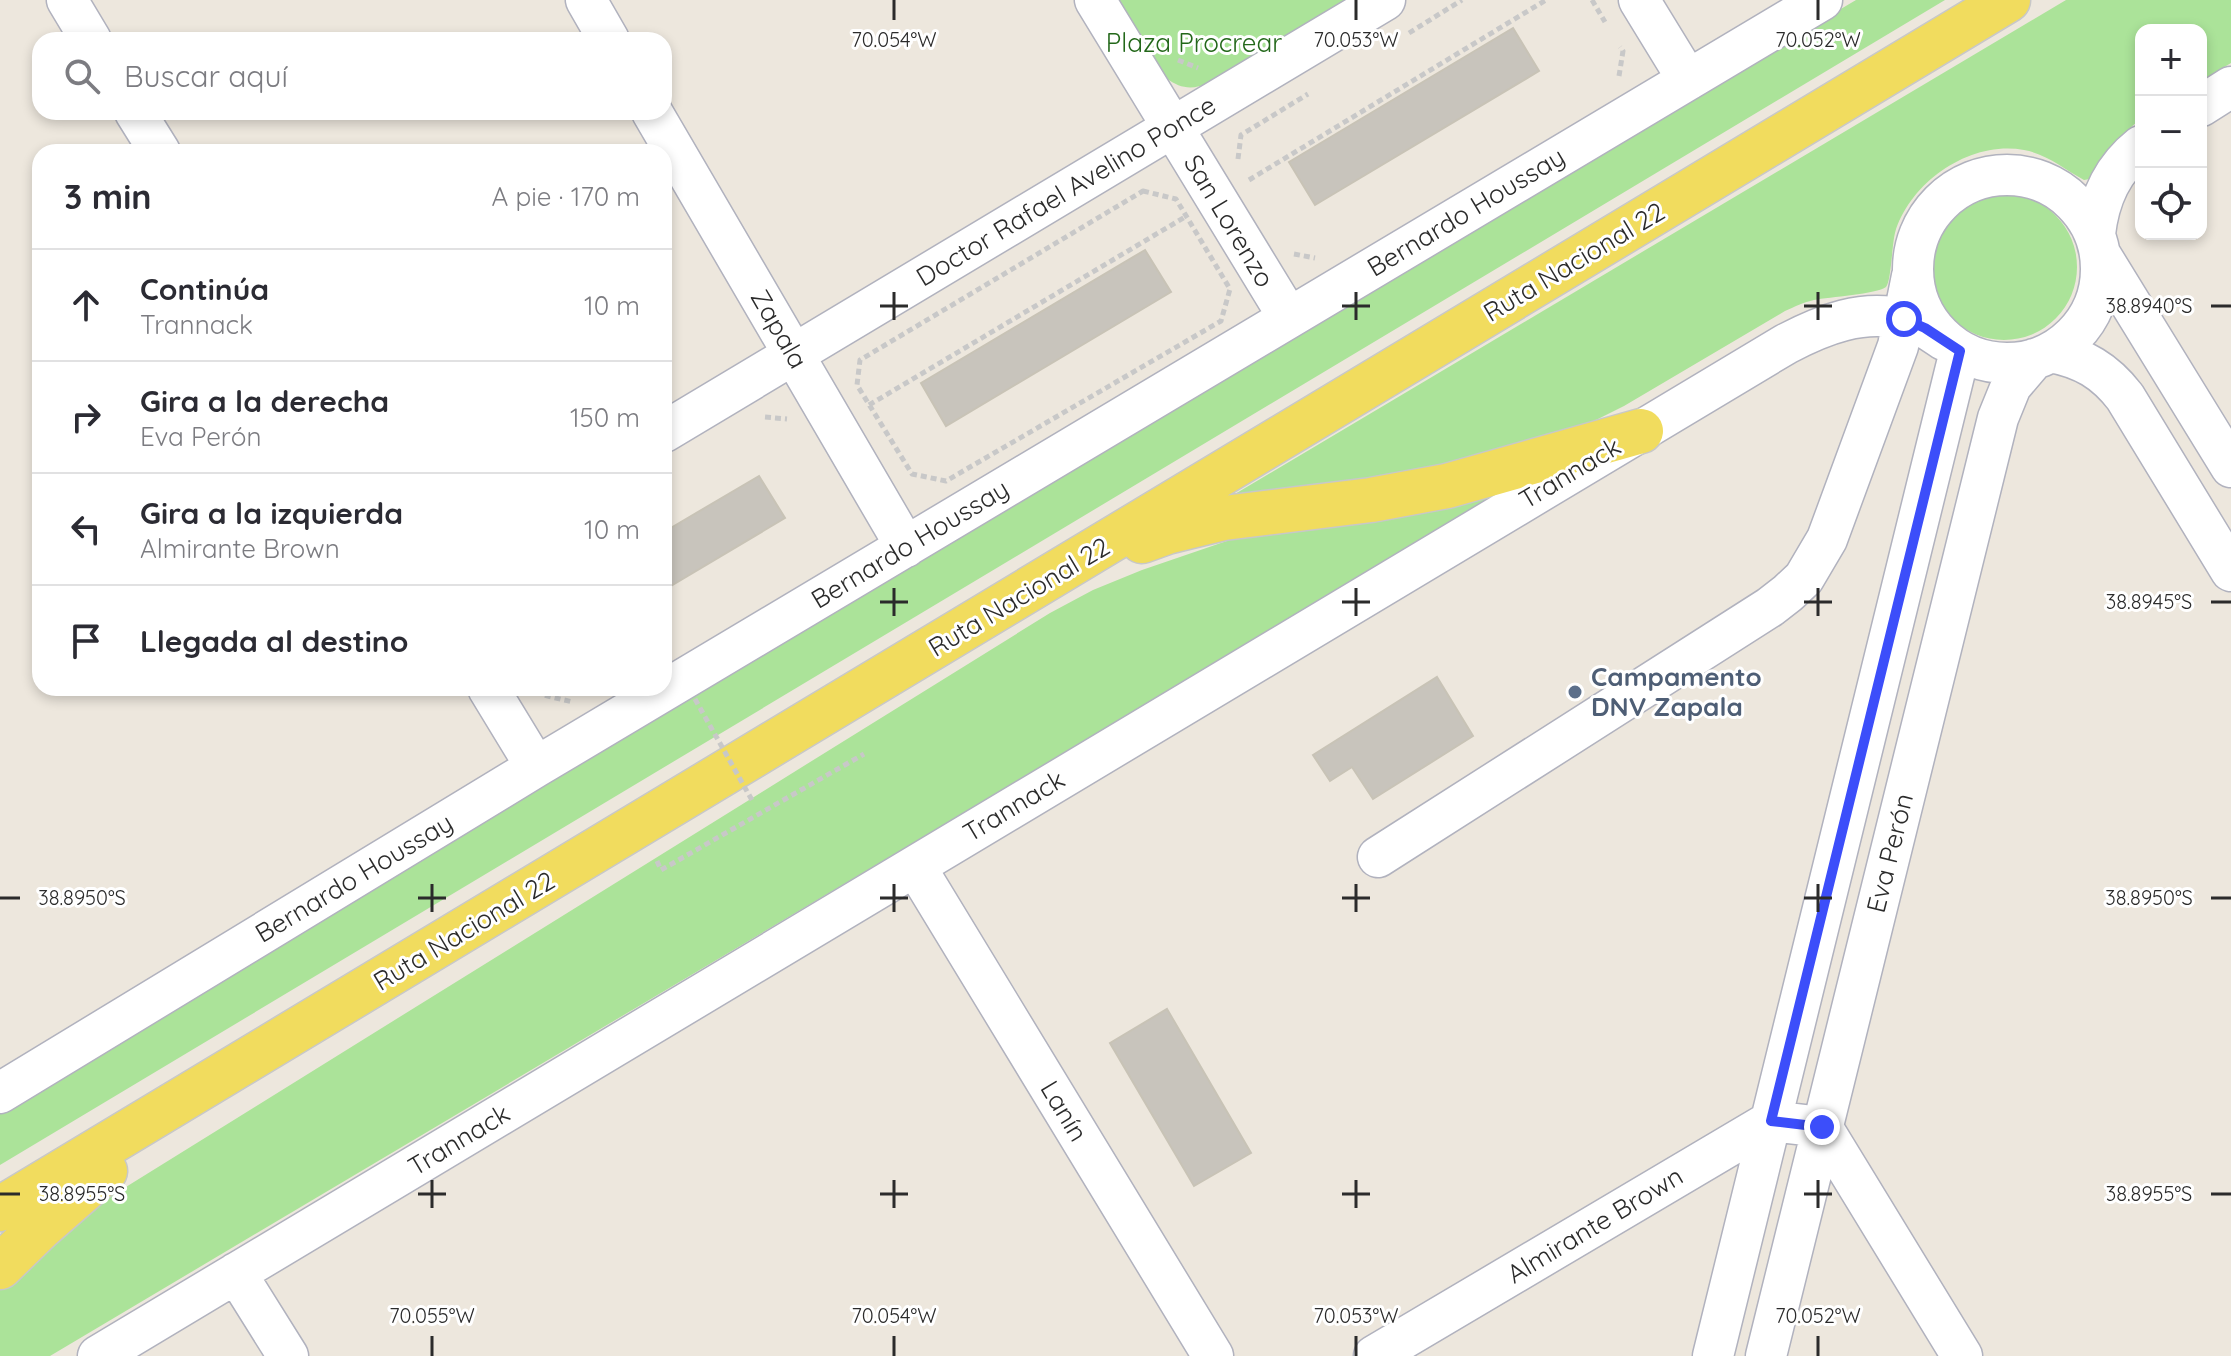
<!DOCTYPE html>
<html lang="es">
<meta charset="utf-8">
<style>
body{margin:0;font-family:Quicksand,sans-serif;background:#f2f2f3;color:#2b2b33}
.controls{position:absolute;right:24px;top:24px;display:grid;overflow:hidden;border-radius:16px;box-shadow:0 4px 12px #0003}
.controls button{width:72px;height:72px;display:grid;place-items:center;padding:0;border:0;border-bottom:2px solid #e1e1e2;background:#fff;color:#2b2b33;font:40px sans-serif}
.stop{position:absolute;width:24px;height:24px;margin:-18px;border:6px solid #3c4efa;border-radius:50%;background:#fff}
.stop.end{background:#3c4efa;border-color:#fff;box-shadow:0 2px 8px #0008}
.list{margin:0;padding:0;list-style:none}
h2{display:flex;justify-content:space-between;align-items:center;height:104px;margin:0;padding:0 32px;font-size:34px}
h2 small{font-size:26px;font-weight:400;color:#7c7c81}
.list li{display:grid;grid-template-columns:52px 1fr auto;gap:24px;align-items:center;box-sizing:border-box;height:112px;padding:0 32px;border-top:2px solid #e1e1e2}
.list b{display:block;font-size:30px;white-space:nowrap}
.list p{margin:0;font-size:26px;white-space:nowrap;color:#7c7c81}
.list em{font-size:26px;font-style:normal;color:#7c7c81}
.icon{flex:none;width:44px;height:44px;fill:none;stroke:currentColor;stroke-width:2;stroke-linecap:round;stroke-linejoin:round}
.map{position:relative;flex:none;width:2231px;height:1356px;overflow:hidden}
.search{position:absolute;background:#fff;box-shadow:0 4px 12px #0003;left:32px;top:32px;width:640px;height:88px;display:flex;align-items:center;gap:20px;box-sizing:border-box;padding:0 28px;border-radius:24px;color:#7c7c81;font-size:30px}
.panel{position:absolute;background:#fff;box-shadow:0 4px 12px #0003;left:32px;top:144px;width:640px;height:552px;border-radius:24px}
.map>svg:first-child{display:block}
.green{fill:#abe399}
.building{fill:#c8c4bc;stroke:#c8c3b6;stroke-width:2}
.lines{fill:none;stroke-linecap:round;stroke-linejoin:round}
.minor-casing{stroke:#b1b2be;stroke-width:43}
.major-casing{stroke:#c8c8c8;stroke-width:47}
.path{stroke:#c8c8c8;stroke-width:5;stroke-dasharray:6 4;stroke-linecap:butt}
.minor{stroke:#fff;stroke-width:40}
.major{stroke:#f1dc5e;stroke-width:44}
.path-bridge{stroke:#c8c8c8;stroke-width:5;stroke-dasharray:6 4;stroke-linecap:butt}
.route{stroke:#3c4efa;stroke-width:10}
.ticks{fill:none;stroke:#2b2b2b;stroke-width:3}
.service-dot{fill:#5c6f8a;stroke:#fff;stroke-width:3}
.labels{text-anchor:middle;stroke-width:6;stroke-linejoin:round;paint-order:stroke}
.park-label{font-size:26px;fill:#23681a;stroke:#fff}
.street-label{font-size:26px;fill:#2b2b2b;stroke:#fff}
.service-label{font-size:26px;font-weight:bold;fill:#4e5e75;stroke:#fff;text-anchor:start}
.ticks-label{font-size:20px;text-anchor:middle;fill:#2b2b2b;stroke:#fff;stroke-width:6;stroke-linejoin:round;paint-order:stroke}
</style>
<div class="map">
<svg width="2231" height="1356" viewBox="0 0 2231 1356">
<rect width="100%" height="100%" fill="#ede7dd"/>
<path class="green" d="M1117,0H1346L1209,83C1192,90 1181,89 1166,78Z
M1856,0H1945L0,1165V1114L765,647Z
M2066,0H2231V63L2201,81V30H2141V119C2119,135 2105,157 2090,179L2084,180C2064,169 2047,154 2024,150C1970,140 1910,182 1895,233C1892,245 1891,282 1886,287C1877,294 1829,297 1814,300C1804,302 1794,307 1785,311L1624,406L1574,431L1525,451L1208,510Z
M1931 267a73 73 0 1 1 146 0a73 73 0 1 1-146 0Z
M1519,483L50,1356H0V1287L52,1237L113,1195L1050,613L1093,590L1142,570L1256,531Z"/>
<path class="building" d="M1513,28L1539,71L1315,205L1289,162Z
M1145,250L1171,292L946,426L921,383Z
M759,476L785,518L664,590V532Z
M1437,677L1473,736L1373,799L1352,767L1330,781L1313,755Z
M1167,1009L1251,1153L1194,1186L1110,1043Z"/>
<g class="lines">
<g class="minor-casing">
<path id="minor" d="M67,0L91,40
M586,0L609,40
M1095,0L1289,318
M1639,0L1688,80
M2201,106L2231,87
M135,112L160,152
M652,112L906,547
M1913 269a94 94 0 1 1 188 0a94 94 0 1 1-188 0Z
M2095,234C2099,198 2112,169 2141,146
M2100,254L2231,467
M2051,352C2083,358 2105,371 2125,397L2231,571
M664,432L1385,0
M488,688L536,767
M1378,857L1770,607L1788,593L1804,578L1827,539L1898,346L1912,276
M915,866L1213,1356
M0,1093L536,767L1822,0
M236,1273L288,1356
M98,1356L1786,344C1822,325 1864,308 1906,320C1920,323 1932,332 1944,340
M1374,1356L1771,1121L1822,1127L1962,1356
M1713,1356L1960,351
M1766,1356L1998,418L2011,386L2034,359"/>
</g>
<g class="major-casing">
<path id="major" d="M1142,541L1167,532L1224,518L1371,500L1447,486L1641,431
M0,1209L2008,0
M0,1267L40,1228L105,1171"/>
</g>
<path class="path" d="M1592,0L1605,22
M1409,33L1462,0
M1178,60L1198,68
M1619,76L1623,51L1620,47
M1238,159L1241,135L1308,94
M1249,180L1546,0
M1143,191L1176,199L1230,289L1221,321L946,481L912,474L857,385L860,360Z
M1294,254L1315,258
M869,405L1185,217
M765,417L787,419
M539,688L543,695L573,702
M657,861L661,870L864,754"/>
<use href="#minor" class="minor"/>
<use href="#major" class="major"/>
<path class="path-bridge" d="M695,699L753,802"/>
</g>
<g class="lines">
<path class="route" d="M1822,1127L1771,1121L1960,351L1925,328L1904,319"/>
</g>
<path class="ticks" d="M894,0V20M1356,0V20M1818,0V20M894,292V320M1356,292V320M1818,292V320M880,306H908M1342,306H1370M1804,306H1832M2211,306H2231M894,588V616M1356,588V616M1818,588V616M880,602H908M1342,602H1370M1804,602H1832M2211,602H2231M432,884V912M894,884V912M1356,884V912M1818,884V912M0,898H20M418,898H446M880,898H908M1342,898H1370M1804,898H1832M2211,898H2231M432,1180V1208M894,1180V1208M1356,1180V1208M1818,1180V1208M0,1194H20M418,1194H446M880,1194H908M1342,1194H1370M1804,1194H1832M2211,1194H2231M432,1336V1356M894,1336V1356M1356,1336V1356M1818,1336V1356"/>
<circle class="service-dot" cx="1575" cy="692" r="8"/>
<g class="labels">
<g class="park-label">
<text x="1194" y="52">Plaza Procrear</text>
</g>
<g class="street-label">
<text transform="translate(1066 191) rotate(-31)" y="9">Doctor Rafael Avelino Ponce</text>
<text transform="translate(1466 212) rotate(-31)" y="9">Bernardo Houssay</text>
<text transform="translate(1229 221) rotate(59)" y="9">San Lorenzo</text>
<text transform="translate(1574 262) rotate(-31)" y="9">Ruta Nacional 22</text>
<text transform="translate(779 329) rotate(60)" y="9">Zapala</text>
<text transform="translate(1570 473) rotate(-31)" y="9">Trannack</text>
<text transform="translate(910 544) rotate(-31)" y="9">Bernardo Houssay</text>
<text transform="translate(1019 597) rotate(-31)" y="9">Ruta Nacional 22</text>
<text transform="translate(1014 806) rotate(-31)" y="9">Trannack</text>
<text transform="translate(1890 853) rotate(-76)" y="9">Eva Perón</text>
<text transform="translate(354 878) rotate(-31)" y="9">Bernardo Houssay</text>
<text transform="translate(464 931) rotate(-31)" y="9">Ruta Nacional 22</text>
<text transform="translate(1064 1111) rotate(59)" y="9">Lanín</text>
<text transform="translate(459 1140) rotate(-31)" y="9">Trannack</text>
<text transform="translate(1595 1225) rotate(-31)" y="9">Almirante Brown</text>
</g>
<g class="service-label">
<text x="1591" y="686">Campamento<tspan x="1591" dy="30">DNV Zapala</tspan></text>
</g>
</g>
<g class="ticks-label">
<text x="894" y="47">70.054°W</text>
<text x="1356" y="47">70.053°W</text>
<text x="1818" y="47">70.052°W</text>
<text x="2149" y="313">38.8940°S</text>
<text x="2149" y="609">38.8945°S</text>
<text x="82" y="905">38.8950°S</text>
<text x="2149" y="905">38.8950°S</text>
<text x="82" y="1201">38.8955°S</text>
<text x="2149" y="1201">38.8955°S</text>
<text x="432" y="1323">70.055°W</text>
<text x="894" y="1323">70.054°W</text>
<text x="1356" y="1323">70.053°W</text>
<text x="1818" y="1323">70.052°W</text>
</g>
</svg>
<div class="controls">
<button>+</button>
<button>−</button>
<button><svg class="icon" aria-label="locate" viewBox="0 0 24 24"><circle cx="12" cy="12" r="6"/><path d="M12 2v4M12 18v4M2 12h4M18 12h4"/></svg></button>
</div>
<div class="stop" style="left:1904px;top:319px"></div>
<div class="stop end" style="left:1822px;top:1127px"></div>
<div class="search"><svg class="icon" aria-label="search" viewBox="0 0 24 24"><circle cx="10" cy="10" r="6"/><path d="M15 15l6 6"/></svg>Buscar aquí</div>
<section class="panel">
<h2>3 min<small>A pie · 170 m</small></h2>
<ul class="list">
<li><svg class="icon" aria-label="ahead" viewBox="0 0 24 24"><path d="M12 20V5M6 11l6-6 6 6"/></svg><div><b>Continúa</b><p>Trannack</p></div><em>10 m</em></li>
<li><svg class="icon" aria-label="right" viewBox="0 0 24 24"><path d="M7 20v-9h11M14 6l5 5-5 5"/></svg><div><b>Gira a la derecha</b><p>Eva Perón</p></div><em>150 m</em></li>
<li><svg class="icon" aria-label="left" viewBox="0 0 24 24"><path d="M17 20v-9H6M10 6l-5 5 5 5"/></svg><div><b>Gira a la izquierda</b><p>Almirante Brown</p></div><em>10 m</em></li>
<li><svg class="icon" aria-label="arrive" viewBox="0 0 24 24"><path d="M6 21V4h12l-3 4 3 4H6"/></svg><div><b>Llegada al destino</b></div></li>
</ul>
</section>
</div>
